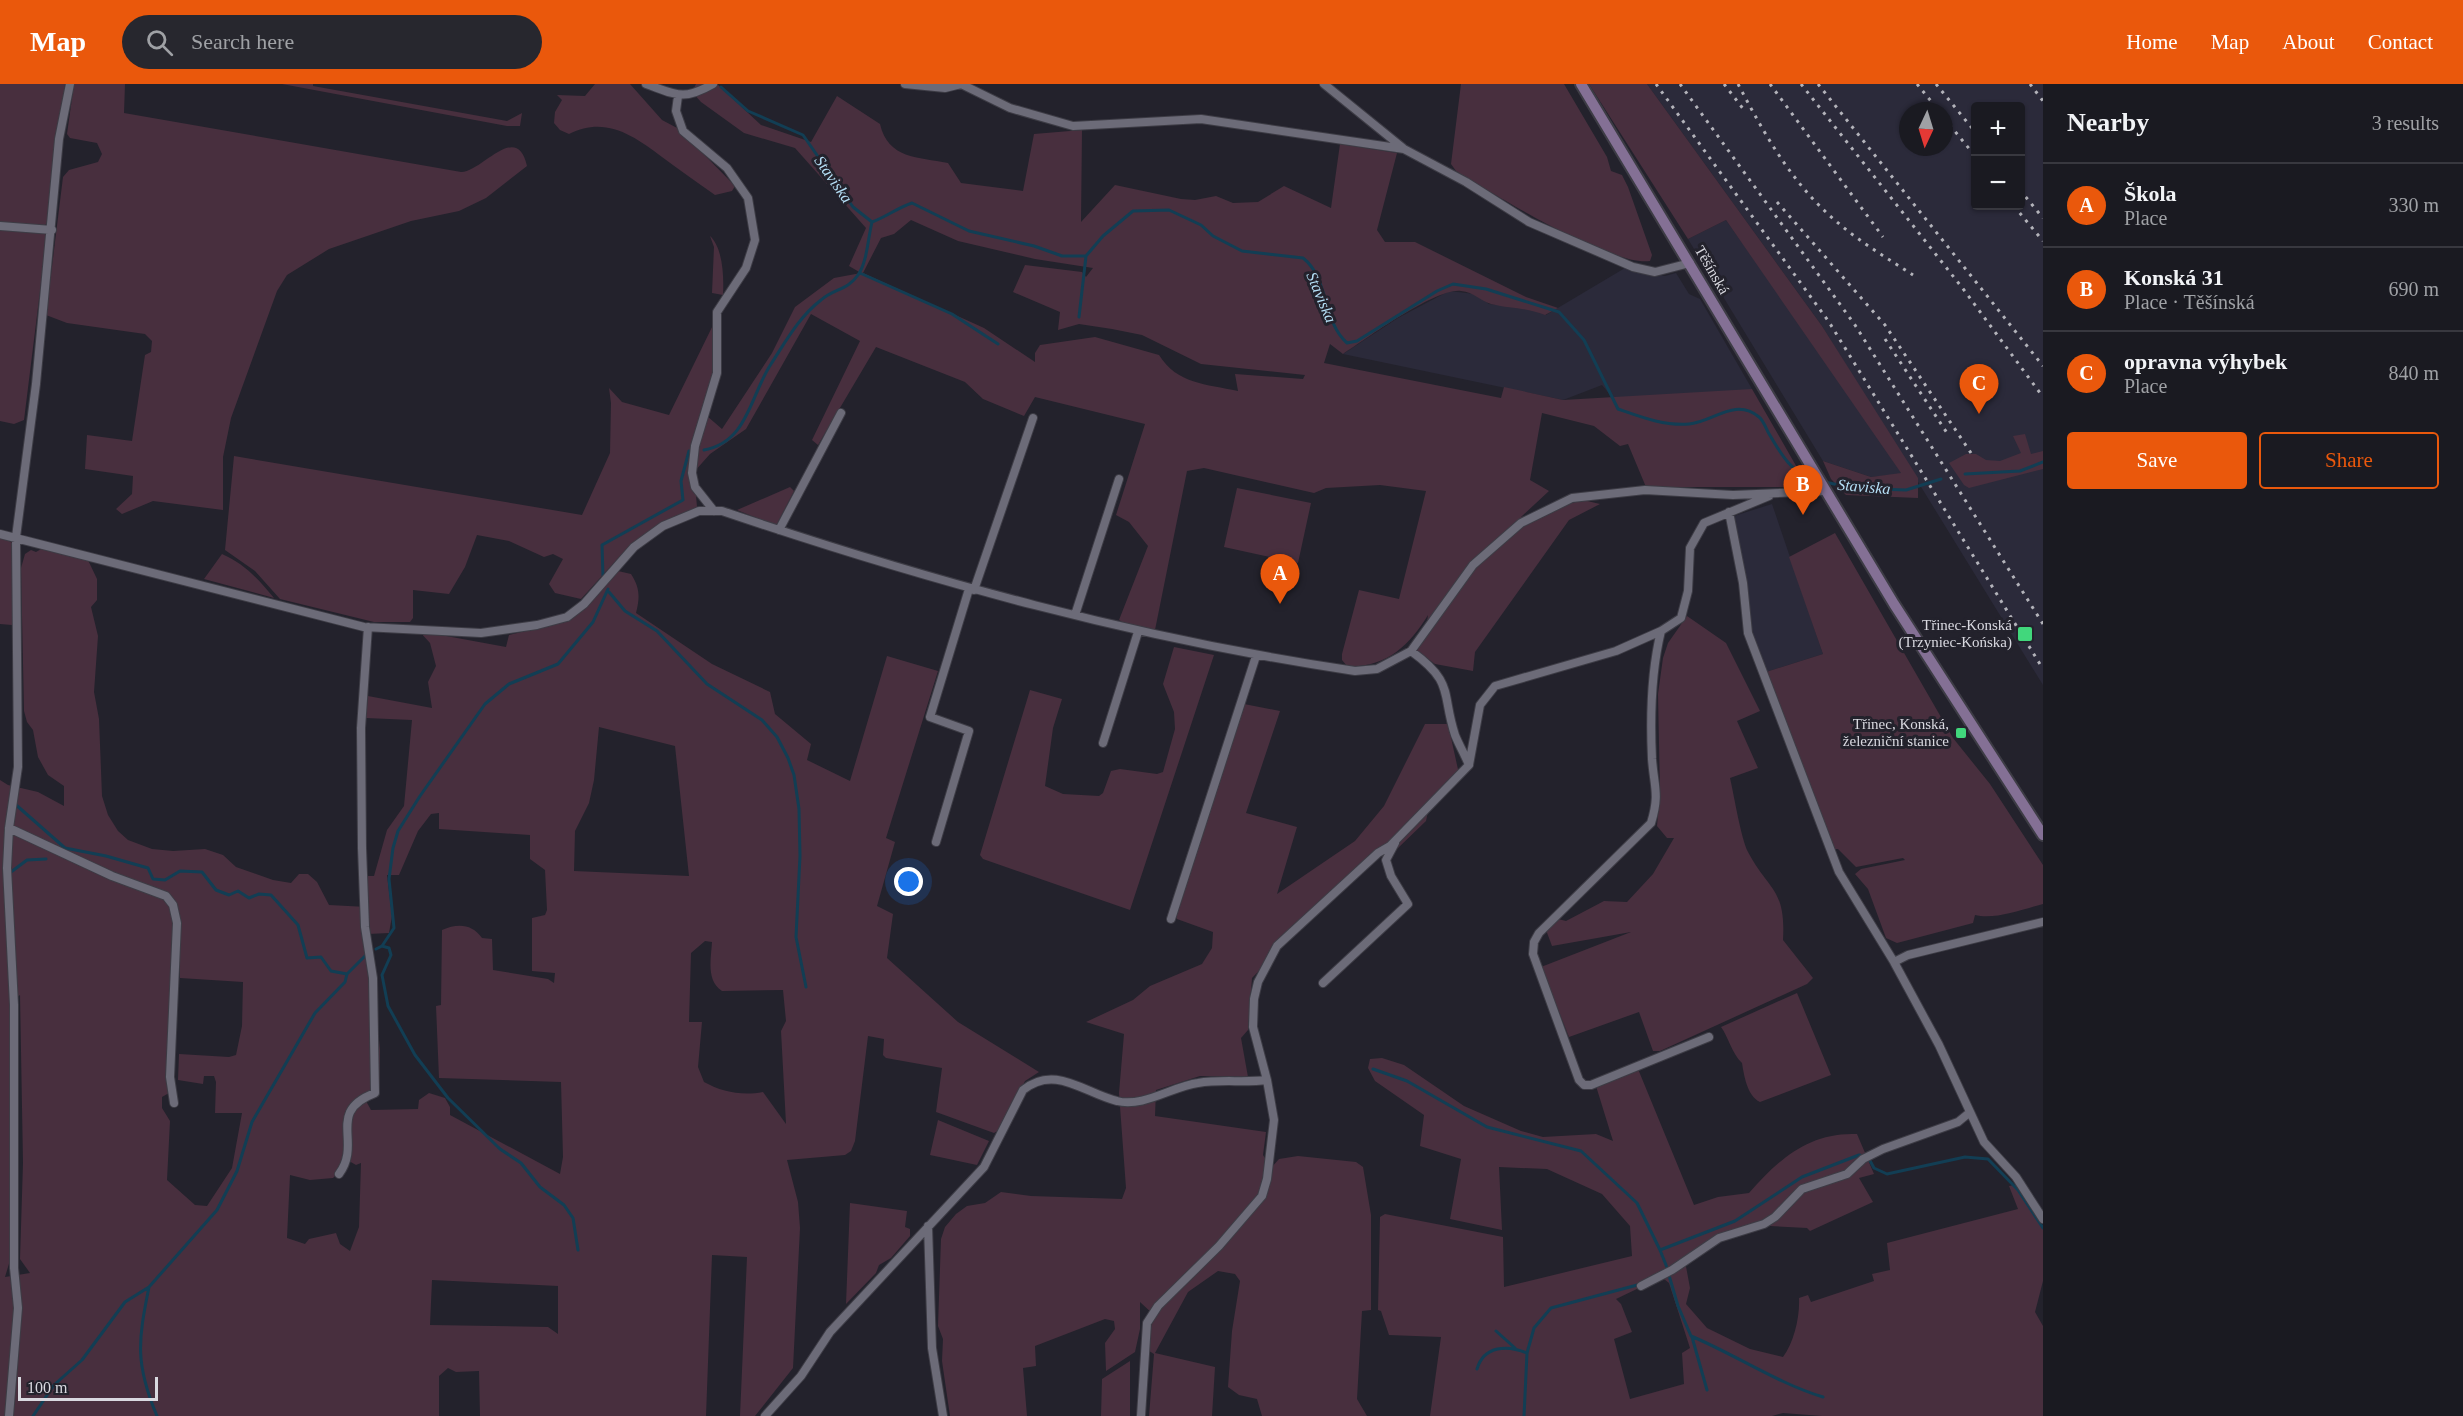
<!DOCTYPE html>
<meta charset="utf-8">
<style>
body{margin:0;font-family:Georgia,serif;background:#27272e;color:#f1f3f6}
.controls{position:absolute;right:18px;top:18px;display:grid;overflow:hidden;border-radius:6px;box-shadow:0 2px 4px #0004}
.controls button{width:54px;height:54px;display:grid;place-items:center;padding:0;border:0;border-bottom:2px solid #38383f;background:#1a1a21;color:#f1f3f6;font:30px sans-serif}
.compass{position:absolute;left:1899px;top:18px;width:54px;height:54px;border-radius:50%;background:#1a1a21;box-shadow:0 2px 4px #0004;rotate:184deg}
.scale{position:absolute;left:18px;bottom:15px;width:140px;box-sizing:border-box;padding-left:6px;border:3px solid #d9d9e0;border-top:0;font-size:16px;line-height:21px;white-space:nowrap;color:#d9d9e0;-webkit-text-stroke:4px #23222c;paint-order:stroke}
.you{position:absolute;left:909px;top:798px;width:21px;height:21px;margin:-15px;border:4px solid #fff;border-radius:50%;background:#1a73e8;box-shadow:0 0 0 9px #1a73e833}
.badge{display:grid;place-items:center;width:39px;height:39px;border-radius:50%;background:#ea580c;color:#fff;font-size:20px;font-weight:700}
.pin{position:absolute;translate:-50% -50px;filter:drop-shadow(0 2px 3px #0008)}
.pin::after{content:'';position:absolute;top:32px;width:21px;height:18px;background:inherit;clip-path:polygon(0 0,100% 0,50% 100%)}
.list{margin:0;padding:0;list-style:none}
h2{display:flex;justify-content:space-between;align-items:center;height:78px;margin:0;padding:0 24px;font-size:26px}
h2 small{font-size:20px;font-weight:400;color:#9fa1a5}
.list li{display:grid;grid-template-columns:39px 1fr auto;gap:18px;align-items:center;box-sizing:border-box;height:84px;padding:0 24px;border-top:2px solid #38383f}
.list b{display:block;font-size:22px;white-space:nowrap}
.list p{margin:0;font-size:20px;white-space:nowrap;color:#9fa1a5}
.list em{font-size:20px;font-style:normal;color:#9fa1a5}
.actions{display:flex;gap:12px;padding:18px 24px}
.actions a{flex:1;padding:14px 0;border:2px solid #ea580c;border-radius:6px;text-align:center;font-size:21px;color:#ea580c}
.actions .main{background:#ea580c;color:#fff}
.icon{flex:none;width:33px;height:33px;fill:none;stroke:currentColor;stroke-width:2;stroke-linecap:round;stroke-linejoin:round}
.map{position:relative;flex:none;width:2043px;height:1332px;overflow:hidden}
header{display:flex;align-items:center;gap:36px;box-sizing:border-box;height:84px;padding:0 30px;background:#ea580c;color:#fff}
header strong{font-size:28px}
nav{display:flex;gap:33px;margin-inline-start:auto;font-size:21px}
.search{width:420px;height:54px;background:#27272e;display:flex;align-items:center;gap:15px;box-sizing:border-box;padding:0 21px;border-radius:33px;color:#9fa1a5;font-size:22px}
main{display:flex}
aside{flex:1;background:#1a1a21}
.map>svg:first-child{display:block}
.built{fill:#2b2a3a;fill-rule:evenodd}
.green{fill:#482f3e;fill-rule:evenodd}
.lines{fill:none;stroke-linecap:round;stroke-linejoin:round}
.stream{stroke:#123e54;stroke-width:3}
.minor-casing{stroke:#3d3c45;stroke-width:10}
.secondary-casing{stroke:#3d3c45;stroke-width:14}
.minor{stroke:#6c6b78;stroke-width:8}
.secondary{stroke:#847095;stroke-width:10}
.rail{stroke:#b3b3ba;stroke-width:3;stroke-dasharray:3 6;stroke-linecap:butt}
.poi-dot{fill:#41d77c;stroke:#23222c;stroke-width:2}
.labels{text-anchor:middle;stroke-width:6;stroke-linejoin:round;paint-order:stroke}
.street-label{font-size:15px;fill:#d9d9e0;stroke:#23222c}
.poi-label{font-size:15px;fill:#d9d9e0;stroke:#23222c;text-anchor:end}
.water-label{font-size:16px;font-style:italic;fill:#b5dff6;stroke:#23222c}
</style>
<header>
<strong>Map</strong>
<div class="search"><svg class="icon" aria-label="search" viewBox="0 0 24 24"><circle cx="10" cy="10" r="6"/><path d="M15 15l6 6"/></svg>Search here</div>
<nav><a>Home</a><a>Map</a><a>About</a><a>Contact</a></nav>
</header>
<main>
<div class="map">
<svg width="2043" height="1332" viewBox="0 0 2043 1332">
<rect width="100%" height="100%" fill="#23222c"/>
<path class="built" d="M1647,0H2043V601L1822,242ZM1976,22H2020V122H1976ZM1908,27H1944V63H1908Z
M1726,136L1835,290L1902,390L1871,393L1823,377L1688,155Z
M1625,184L1665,192L1676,189L1689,210L1700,215L1752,305L1692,339L1621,324L1602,301L1563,316L1343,270L1398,234L1449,207L1475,210L1489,220L1525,223L1546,231Z
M1772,420L1823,570L1766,588L1750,547L1734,432Z"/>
<path class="green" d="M0,0H65L50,138L43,142L0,139Z
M74,0H125L124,29L461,88C481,89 517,36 527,82L486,114L459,127L411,137L329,165L287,191L277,207L231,334L223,373V426L153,417L122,430L116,425L132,410L133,392L85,385L87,351L132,357L145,271L151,268L152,257L145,250L67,239L46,231L63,93L69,86L98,78L102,70L97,59L70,54L67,50Z
M282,0H313V2L507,37L522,29L520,42H507Z
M595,0H630L662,36L679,45L735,102L732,107L715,111C697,98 679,86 662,73C633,51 605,32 569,50L560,46L554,39L555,28L562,16L557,11L585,12Z
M696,0H717L761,41L811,58L837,12L880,40C888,75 918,73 948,79L961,99L1023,107L1034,50L1082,46L1081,138L1115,101L1181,115L1195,116L1216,112L1233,119L1258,118L1284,102L1331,124L1340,60L1397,69L1377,146L1385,158H1415L1526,213L1558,224L1545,231C1525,223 1511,225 1491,220C1480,217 1474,208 1461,207C1435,204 1368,254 1343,270L1330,260L1324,279L1501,314L1504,303L1563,316L1752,305L1803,394L1801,403H1646L1628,360L1620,362L1594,342L1542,329L1530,396L1549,407L1521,433L1583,416L1600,420L1569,436L1475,568L1473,587L1435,580L1417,567L1425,552L1428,531C1409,562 1386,584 1347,582L1342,576V570L1359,506L1399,515L1426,407L1380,401L1326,404L1314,409L1204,384L1187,387L1155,546L1129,542L1119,536L1148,462L1129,438L1116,431L1145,340L1035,313L1024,332L983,315L965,298L876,263L818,361L812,356L860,257L811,230L746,345L710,370L694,388L697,423L662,440L631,460L581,515L555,509L549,500L563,475L553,470L544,473L509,457L477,451L465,483L449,510L413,506V534L410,538H374L280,515L255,487L225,466L234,372L582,431L610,369L611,319L609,304L622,318L669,331L715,237L717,266L707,332L722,345L772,269L795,223L834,194L861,189L849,182L866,144L795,64L744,49L701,18L692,8ZM911,136L958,157L1035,175L1093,184L1086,193L1082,188L1025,181L1013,208L1060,228L1058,246L1079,240L1112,245L1142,251L1201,280L1305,291L1303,295L1235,290L1238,307C1206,300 1177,300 1159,271L1095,253L1040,261L1035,269V278L984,244L863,189L881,154L894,150Z
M1461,0H1564L1607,73L1611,87L1622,91L1628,103L1652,171L1650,177C1612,183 1493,110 1456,87L1451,80Z
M1589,0H1647L1822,242L1918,394V414L1846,411L1831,395L1823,377L1871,393L1901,389L1726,136L1688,155Z
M0,144L46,148L47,151L24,336L14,340L0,337Z
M710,152C723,164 724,193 723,211L712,209L714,163Z
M2025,350L2031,370L2043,367V385L1969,404L1964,401L1949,379L1966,370H1976L1986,376L2000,377L2021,369L2013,352Z
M790,403L794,407L776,442L737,426Z
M1237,404L1311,419L1298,479L1224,463Z
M1835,449L1953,654L1990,700L2043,781V820C2023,825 1995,836 1975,831L1973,839L1897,859L1886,854L1868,805L1855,790L1861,785L1905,776L1903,774L1856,783L1838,765H1834L1766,588L1823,570L1789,473Z
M0,453L13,459L15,538L12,541L0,540Z
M43,464L87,474L97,495V516L91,523L98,552L94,608L99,635L102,712L108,731L118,747L128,756L152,765L173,767L205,765L223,771L236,783L273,796L291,799L299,790H308L317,798L329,821L367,823L368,792H374L387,746L404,722L412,636L366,634L368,612L432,624L428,598L436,582L430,559L419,547L506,563L509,551L550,541L578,530L618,487L631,490C640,504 640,513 636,529L712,580L770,608L775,630L811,660L807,676L850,697L887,572L938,587L886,754L895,758L877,822L893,830L887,874L958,938L1039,988L1025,997L1001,1045L994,1049L936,1028L942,984L886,974L883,971L884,955L868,952L855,1057L851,1067L845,1071L787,1076L798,1118L800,1144L793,1284L755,1332H740L747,1173L712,1171L706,1332H480L479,1287L456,1288L448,1284L439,1292V1332H0V696L8,701L38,708L64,722V702L48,691L38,673L33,646L27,638L24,627L21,484L25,470L31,466L36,468ZM599,643L675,662L689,792L574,787L575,747L589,719L594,696ZM439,729V745L530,751V775L545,786L547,826L545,831L532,834V887L555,889L554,899L548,895L493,886L492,855L482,854C472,840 458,839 442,846L441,921L436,922L439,994L561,998L563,1073L560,1090L450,1031V1023L445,1014L429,1009L419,1016L418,1025L371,1026L366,1017L354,1025L352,1032L349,1077L356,1081L361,1079L359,1143L350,1167L340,1160L336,1149L309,1155L305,1160L287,1154L290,1091L310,1096L333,1094L337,1090L344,1071L348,1024L356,1014L379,1006L380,966L368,850L389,849L392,832L387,791H399L418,747L431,730ZM179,835L180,894L243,898L242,942L236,971L229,973L179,970L178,996L203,1000L204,992H214L216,998L215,1029H242L232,1084L207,1122L195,1121L167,1096L170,1037L162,1024V1013L169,1009L175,851ZM705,857L712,858C711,875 706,897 722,907L783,906L786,937L781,947L786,1040L763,1008C742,1012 722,1008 704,998L698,983L702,938H689L691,869ZM20,911L23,1079L20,1175L30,1189L5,1193L11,1173L9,1039L12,923L9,919ZM432,1196L558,1202V1250L548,1243L430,1241Z
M222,470C245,480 258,495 274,514L204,495Z
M1687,532L1726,559L1760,627L1737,637L1758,684L1730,694C1734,711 1741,755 1748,768C1768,806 1786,804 1783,856L1813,894L1807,900L1660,967H1653L1639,928L1569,953L1541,883L1631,848L1552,862L1546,846L1558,835L1566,837L1604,817L1627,818L1653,790L1674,754H1667L1657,742L1660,709L1658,610L1663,574L1668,559Z
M1174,563L1214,571L1130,826L983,775L980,771L1030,606L1062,615L1053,644L1045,702L1063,710L1099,712L1103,709L1111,687L1120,685L1157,690L1163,688L1175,645L1174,628L1163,600Z
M1244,620L1280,627L1246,729L1297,743L1277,810L1355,757L1384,722L1425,640H1448L1459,690L1429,723L1426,737L1398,764L1377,766L1252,894L1248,946L1241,954L1248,993L1200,992L1156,1006L1155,1032L1266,1048L1263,1071L1271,1084L1279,1075L1298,1072L1356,1078L1363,1083L1371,1131V1226L1362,1227L1357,1315L1367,1332H1262L1257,1315L1239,1311L1228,1303L1232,1247L1240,1197L1235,1190L1218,1187L1188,1208L1155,1269L1215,1283L1212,1332H1149L1154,1270L1146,1265L1154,1231L1140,1218V1245L1135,1268L1106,1287L1105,1259L1115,1245L1114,1237L1105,1235L1035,1262L1036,1282L1023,1284L1027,1332H950L942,1277L943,1255L938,1242L941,1155L945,1143L956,1130L967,1122L985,1119L1001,1108L1031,1112L1122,1115L1126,1104L1119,1009L1124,950L1086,938L1133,916L1150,902L1202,880L1212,864L1213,848L1177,835L1175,830Z
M1797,909L1831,991L1760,1018C1747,1012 1744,991 1742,979C1732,970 1728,952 1721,943Z
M1382,974L1404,981L1464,1022L1521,1047L1543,1053L1596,1050L1613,1057L1596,1002L1638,985L1694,1121L1718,1113L1749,1109C1779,1075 1809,1048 1857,1050L1874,1090L1859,1094L1873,1118L1810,1147L1807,1144L1749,1141L1717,1153L1685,1177L1690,1204L1686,1220L1707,1244L1750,1265L1783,1273C1794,1258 1800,1233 1799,1214L1808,1211L1811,1218L1874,1197L1872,1190L1890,1186L1887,1159L2018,1125L2009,1102L2019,1100L2043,1143V1197L2035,1228L2043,1242V1332H1822L1783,1329L1772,1332H1430L1441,1253L1389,1251L1381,1227L1378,1226L1380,1133L1385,1130L1503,1153L1504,1203L1632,1172L1630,1142L1602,1110L1547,1085L1499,1083L1502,1146L1450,1135L1461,1075L1420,1062L1424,1031L1375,997L1368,984L1370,975ZM1664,1195L1669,1199L1690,1264L1682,1269L1684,1300L1630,1315L1614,1255L1632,1248L1621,1220L1616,1215L1641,1203Z
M938,1036L989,1057L977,1081L930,1071Z
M850,1119L907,1127L905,1143L910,1145V1152L891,1174L879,1181L876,1189L846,1220Z
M1130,1277V1332H1101L1102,1295Z"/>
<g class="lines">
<path class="stream" d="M721,3L748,27L803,51L853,123L872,138C886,133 897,124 912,119L969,147L1034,162L1062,172H1086L1103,152L1133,127L1169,126L1201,141L1213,152L1242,167L1303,174C1329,194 1322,237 1347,259L1357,257L1437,207L1453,200L1486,205L1559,228L1584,256L1618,325C1641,333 1664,342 1689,340C1713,338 1735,313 1759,333C1763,336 1766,344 1768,348C1779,367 1792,391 1815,396
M860,189L952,230L998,260
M1079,233L1086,172
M704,366C748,358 750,312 771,280C786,257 799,233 821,216C833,205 848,206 858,191C867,179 868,154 872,138
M1965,390L2020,387L2043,378
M1825,398L1852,404L1906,406L1941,395
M603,492L602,461L683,416L681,397L689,367
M609,508L625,527L657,547L707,600L762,636L777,653L788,674L794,691L799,725L800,772L796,853L806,903
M15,720L65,764L106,772L148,784L153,795L165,796L180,787L202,788L216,806L229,811L238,807L249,814L259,810L271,811L298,841L307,874L321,873L331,887L347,890
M11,788L27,776L46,775
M382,862L389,864L391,871L382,891L388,922L415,971L448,1014L500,1065L521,1079L540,1103L564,1121L573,1134L578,1166
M376,865L382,862L394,844L389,795L393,764L398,747L420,712L485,620L509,600L558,580L593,538L608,505
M1373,985L1407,997L1487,1043L1581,1067L1637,1119L1660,1166
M1668,1186L1660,1166L1735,1137L1802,1093L1859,1071L1868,1073L1874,1084L1887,1090L1965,1073L1988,1075L2018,1106L2043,1144
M1668,1188L1678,1222L1691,1252C1736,1271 1777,1299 1823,1313
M149,1203C138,1257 135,1280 157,1332
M1496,1247L1515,1264
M1692,1253L1707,1306
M1477,1285C1484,1261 1508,1261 1527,1269
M33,1332L54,1301L82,1276L125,1218L149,1203L217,1126L237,1087L252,1038L315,929L345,898L347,890L368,869
M1524,1332L1527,1269L1534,1244L1551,1224L1641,1200"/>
<g class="minor-casing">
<path id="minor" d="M646,0C677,11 683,17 713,0
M905,0L945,4L961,0L1010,24L1073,42L1201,35L1404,65L1466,98L1529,138L1633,183L1655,188L1690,179
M1324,0L1403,64
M678,12L676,27L683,47L727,84L748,114L755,156L746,184L717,228V289L695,362L692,389L695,403L714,427
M0,142L52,146
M1729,428L1743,499L1748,549L1839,788L1894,878L1939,961L1984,1058L2016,1093L2043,1135
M779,446L841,329
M0,450L364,543L481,549L537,541L567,533L584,520L634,463L663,442L699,427H722C929,497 1139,555 1355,587L1377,585L1411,567L1473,481L1521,439L1572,414L1645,406L1733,411L1825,407
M974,506L1033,334
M1075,531L1119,395
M1661,547C1651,588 1650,633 1652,675C1654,703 1660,710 1651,739L1539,849L1534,858L1533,870L1579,996L1584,1001H1591L1709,953
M1411,567C1455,599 1441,608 1455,651C1459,661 1465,671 1469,681L1480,621L1495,602L1616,567L1661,547L1681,534L1688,507L1690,464L1704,439L1769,412
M1103,659L1138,548
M9,744L112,792L166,812L173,821L177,839L170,993L174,1019
M936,758L969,647L930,633L969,505
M1171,835L1256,572
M1894,878L1908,871L2043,838
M1323,899L1408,820L1391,792L1386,776L1395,759
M339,1090C363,1058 325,1028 375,1009L373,894L365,843L362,764L361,644L368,543
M928,1142L932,1264L943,1332
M1641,1202L1672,1186L1719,1154L1764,1140L1775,1133L1802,1105L1847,1090L1863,1075L1883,1065L1958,1038L1969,1029
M9,1332L18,1224L14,1184V921L7,784L9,744L18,683L16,453L36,300L59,55L70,0
M765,1332L801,1292L830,1248L984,1083L1023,1006C1055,980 1084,1009 1117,1017C1143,1024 1173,1002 1198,999C1221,995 1244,999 1267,996L1253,943L1254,915L1258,898L1277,862L1378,769L1390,762L1469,681
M1141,1332L1147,1239L1158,1222L1219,1162L1262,1112L1267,1095L1274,1036L1267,996"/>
</g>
<g class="secondary-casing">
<path id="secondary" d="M1581,0L1894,520L2043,751"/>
</g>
<use href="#minor" class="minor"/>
<use href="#secondary" class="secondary"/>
<path class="rail" d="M1656,0L1829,238L2043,585
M1680,0L1855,241L2043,540
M1724,0L1744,26
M1738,0C1765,51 1792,100 1837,138C1860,158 1887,174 1913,191
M1770,0L1883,153
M1801,0L1964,206L2043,313
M1818,0L2043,282
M1917,0L1939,27
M1936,0L1976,49
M2030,0L2043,17
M1944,34L1976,73
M2020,106L2043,134
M1777,118L1885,241L1971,369
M2014,122L2043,157
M1885,255L1949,352"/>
</g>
<g class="poi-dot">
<rect x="2017" y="542" width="16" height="16" rx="3"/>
<rect x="1955" y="643" width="12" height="12" rx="3"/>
</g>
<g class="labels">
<g class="street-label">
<text transform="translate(1712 186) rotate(60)" y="5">Těšínská</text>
</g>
<g class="poi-label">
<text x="2012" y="546">Třinec-Konská<tspan x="2012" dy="17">(Trzyniec-Końska)</tspan></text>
<text x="1949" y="645">Třinec, Konská,<tspan x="1949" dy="17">železniční stanice</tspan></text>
</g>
<g class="water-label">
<text transform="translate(834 95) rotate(55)" y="6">Staviska</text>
<text transform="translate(1322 213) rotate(67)" y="6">Staviska</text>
<text transform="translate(1864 402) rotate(5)" y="6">Staviska</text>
</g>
</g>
</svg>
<div class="controls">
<button>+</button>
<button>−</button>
</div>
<svg class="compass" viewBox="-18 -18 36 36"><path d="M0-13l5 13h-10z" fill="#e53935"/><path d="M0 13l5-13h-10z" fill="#9fa1a5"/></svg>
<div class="scale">100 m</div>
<div class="you"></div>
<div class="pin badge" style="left:1280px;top:520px">A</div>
<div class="pin badge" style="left:1803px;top:431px">B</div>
<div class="pin badge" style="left:1979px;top:330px">C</div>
</div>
<aside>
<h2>Nearby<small>3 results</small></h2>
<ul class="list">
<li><span class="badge">A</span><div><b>Škola</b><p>Place</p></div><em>330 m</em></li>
<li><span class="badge">B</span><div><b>Konská 31</b><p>Place · Těšínská</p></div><em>690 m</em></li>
<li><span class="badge">C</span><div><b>opravna výhybek</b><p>Place</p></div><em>840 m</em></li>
</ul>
<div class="actions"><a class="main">Save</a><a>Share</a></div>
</aside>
</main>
